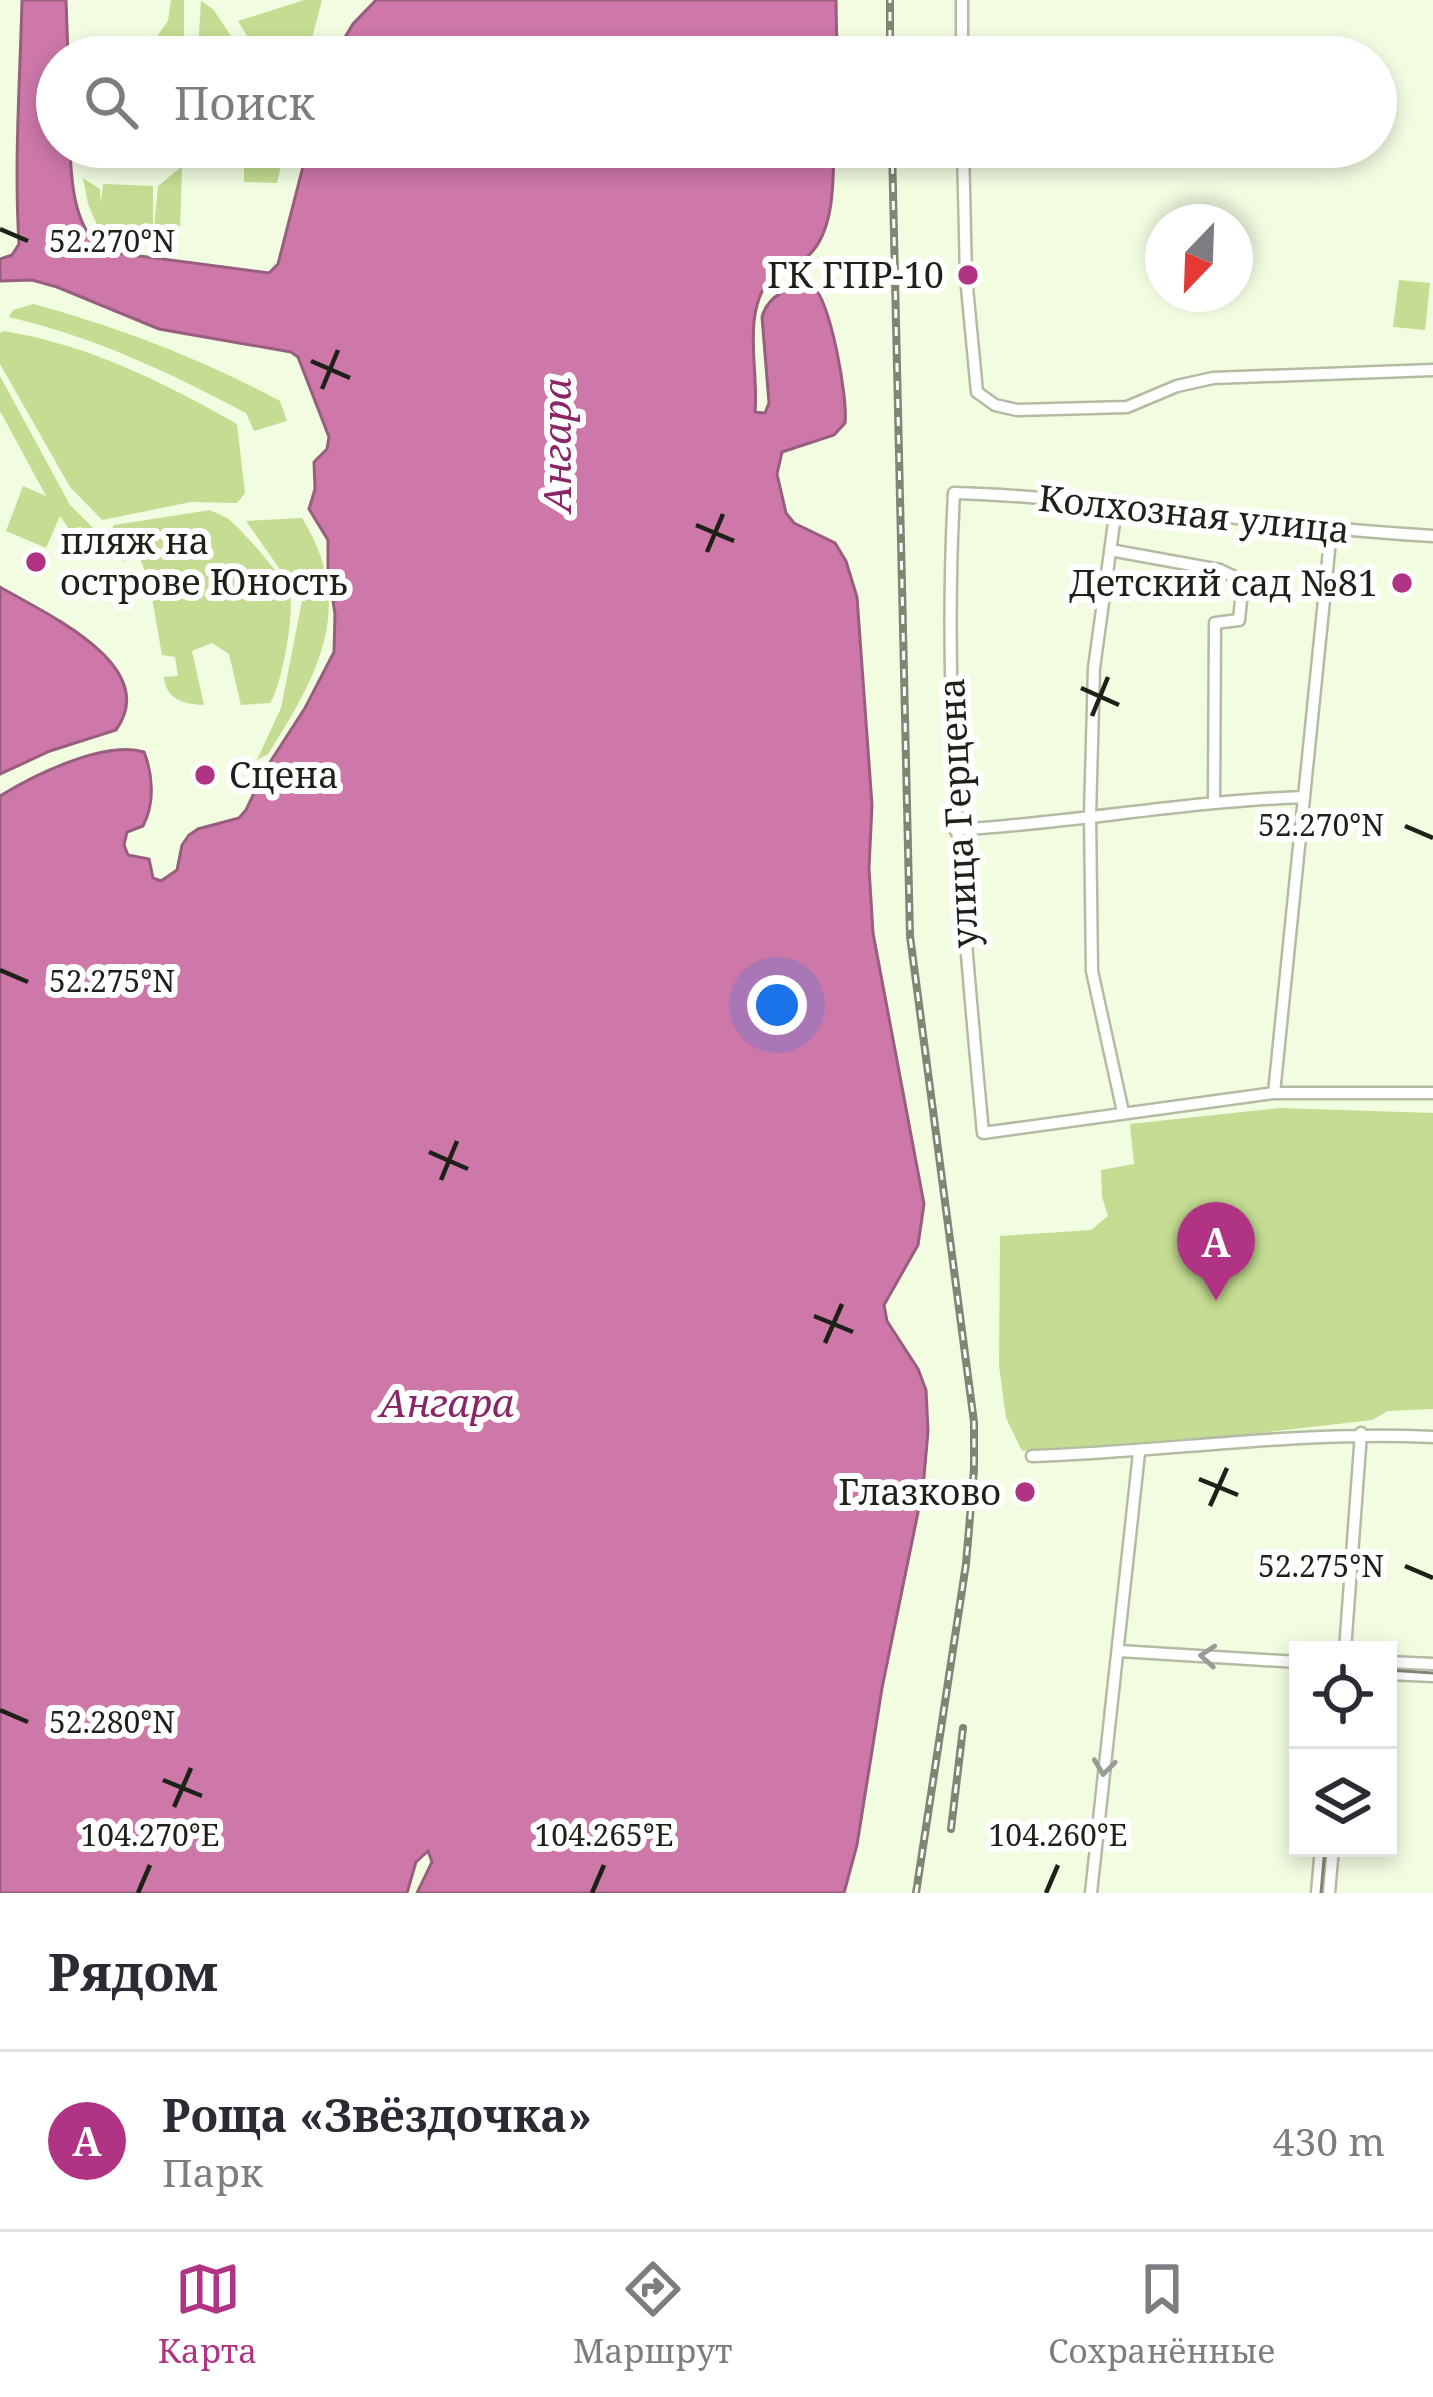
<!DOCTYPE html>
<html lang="ru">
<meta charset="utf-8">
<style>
body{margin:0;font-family:"Noto Serif",serif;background:#f2f2f3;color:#2b2b33}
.controls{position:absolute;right:36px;bottom:36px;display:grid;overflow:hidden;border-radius:0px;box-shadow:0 6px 18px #0003}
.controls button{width:108px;height:108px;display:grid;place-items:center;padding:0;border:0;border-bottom:3px solid #e1e1e2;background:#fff;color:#2b2b33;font:60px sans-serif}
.compass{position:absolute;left:1145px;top:204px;width:108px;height:108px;border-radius:50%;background:#fff;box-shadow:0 6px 18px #0003;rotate:203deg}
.you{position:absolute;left:777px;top:1005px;width:42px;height:42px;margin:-30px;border:9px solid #fff;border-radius:50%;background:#1a73e8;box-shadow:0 0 0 18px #1a73e833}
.badge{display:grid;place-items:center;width:78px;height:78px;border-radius:50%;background:#b13484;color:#fff;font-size:39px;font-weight:700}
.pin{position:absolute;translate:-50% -99px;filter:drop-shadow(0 3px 6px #0008)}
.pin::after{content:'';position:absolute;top:63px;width:42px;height:36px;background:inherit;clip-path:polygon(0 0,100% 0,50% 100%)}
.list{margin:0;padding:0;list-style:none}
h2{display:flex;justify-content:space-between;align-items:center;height:156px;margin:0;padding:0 48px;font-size:51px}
h2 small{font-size:39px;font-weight:400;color:#7c7c81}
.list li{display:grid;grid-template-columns:78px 1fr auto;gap:36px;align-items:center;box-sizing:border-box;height:180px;padding:0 48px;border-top:3px solid #e1e1e2}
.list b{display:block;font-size:45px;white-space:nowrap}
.list p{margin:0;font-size:39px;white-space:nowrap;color:#7c7c81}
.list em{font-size:39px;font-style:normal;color:#7c7c81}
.icon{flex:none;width:66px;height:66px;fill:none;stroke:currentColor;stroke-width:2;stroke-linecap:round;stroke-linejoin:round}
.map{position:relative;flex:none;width:1433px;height:1893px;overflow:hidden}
.search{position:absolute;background:#fff;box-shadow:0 6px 18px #0003;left:36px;right:36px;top:36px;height:132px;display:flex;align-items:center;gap:30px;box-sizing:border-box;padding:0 42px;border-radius:66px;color:#7c7c81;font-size:45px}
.sheet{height:336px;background:#fff}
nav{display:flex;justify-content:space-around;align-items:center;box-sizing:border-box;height:168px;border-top:3px solid #e1e1e2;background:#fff;font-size:33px;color:#7c7c81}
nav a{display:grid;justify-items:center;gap:6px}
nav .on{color:#b13484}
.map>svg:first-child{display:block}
.green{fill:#c4dd92}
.water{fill:#cd78a9;stroke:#985e7d;stroke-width:3}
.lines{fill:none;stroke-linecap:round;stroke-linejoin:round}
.minor-casing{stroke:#b3bca3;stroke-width:15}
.minor{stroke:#fff;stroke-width:10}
.tram{stroke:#7f8674;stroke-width:3}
.rail-casing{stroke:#7f8674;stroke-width:8}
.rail{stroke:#fff;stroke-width:3;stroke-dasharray:9;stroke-linecap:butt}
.oneway{stroke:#999b97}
.ticks{fill:none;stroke:#1d2117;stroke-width:4.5}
.poi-dot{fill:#b13484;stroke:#fff;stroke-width:4.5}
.labels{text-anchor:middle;stroke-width:12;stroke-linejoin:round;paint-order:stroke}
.poi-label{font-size:36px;fill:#1d2117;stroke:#fff;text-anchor:end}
.street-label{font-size:36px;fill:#1d2117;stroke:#fff}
.water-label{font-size:39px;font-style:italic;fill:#8a2566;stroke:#fff}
.ticks-label{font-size:30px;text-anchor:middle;fill:#1d2117;stroke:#fff;stroke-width:12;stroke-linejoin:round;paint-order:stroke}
</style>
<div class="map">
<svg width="1433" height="1893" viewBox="0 0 1433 1893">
<rect width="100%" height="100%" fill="#f2fce1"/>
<path class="green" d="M171,0H184V57H160L158,35L168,21Z
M304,0H322L307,57H260L238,21Z
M201,1L213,9L245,57H209L198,49Z
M244,147H286L277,183L244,182Z
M182,166L180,230L175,243L113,241L110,235L101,234L88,204L83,178L100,189L101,203L103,184L153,186V238L158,186Z
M1399,280L1430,283L1425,330L1393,327Z
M33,304C121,328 199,358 280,401L287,421L254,431L246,413C169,372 94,337 9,317L13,310Z
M4,331C89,345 163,382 237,424L245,493L237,503L191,502L102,520L70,487L0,364V333Z
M0,376L70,505L127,562L103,550L81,527L69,529L60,516L46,548L6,531L23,486L46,496L0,411Z
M210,510C211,511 226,517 227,518C241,528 283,577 289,591C296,609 281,689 270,703L241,705L229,654L212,643L192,651L204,705C184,704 166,700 164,677L178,676L175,657L162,655L152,598L156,596L152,574L145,572L140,558L111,531L114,525Z
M302,518C357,607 318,675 268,754L257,760L281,708L302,601L246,521Z
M1280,1108L1433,1113V1409L1388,1411L1372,1420L1180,1442L1022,1451L1006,1418L999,1366L1000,1236L1091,1230L1108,1216L1102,1197L1101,1170L1134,1164L1130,1124Z"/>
<path class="water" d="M22,0H66L68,57H57V147H70C71,181 74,236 109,252L269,273L278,264L308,147H834C833,181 835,231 808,256C796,266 777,267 768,281C742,318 759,370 755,412L765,413L769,403L762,317C768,295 790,285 813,286C831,303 848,398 845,423L834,435L782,452L777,474L786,513L794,523L835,543L846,561L857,597L872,805L869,868L873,933L924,1204L918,1245L884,1305L887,1321L918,1369L926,1390L928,1431L923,1488L882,1688L857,1845L844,1893H417L432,1862L428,1851L416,1862L407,1893H0V796C34,775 105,740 144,752C153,775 155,803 143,826L127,832L124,845L128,855L149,859L153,878L161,881L177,870L182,845L189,835L198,829L239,818L246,810L265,770L305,708L334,652L335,614L328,569V540L309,509L315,489L314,462L327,449L329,437L298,357L291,352L159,329L57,287L32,280L0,281V259L12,255L19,244C14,162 20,82 22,0Z
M376,0H836L837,57H333L353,24Z
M0,587C42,612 163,665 116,730L50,751L0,774Z"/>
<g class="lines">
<g class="minor-casing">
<path id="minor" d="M962,0V57
M963,147L966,277L977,392L995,405L1017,410L1127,407L1177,386L1213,378L1433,370
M1117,501L1094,668L1090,816L1092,971L1123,1112
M1433,536C1272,527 1116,498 954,493C942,708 963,919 983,1133L1274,1093H1433
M1110,550L1220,570L1243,581L1239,620L1215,623L1214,800
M955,830C1072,823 1187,801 1304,797
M1274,1093L1331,531
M1032,1456C1166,1452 1300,1430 1433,1437
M1345,1650L1361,1433
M1119,1651L1298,1662
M1388,1662L1433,1664
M1388,1674L1433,1676
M1091,1893L1139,1453
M1317,1893L1321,1848
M1329,1893L1333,1848"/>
</g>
<use href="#minor" class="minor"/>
<path class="tram" d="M1388,1670L1433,1673
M1321,1893L1325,1848"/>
<g class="rail-casing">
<path id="rail" d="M890,57V0
M892,147L910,936L974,1422V1469L966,1564L916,1893
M951,1829L963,1728"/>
</g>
<use href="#rail" class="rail"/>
</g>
<defs><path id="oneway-chevron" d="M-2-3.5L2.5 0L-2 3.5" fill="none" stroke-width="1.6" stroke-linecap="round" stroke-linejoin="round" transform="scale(3)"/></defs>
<g class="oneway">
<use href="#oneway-chevron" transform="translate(1208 1656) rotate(-176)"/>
<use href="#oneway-chevron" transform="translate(1104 1767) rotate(97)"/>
</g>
<path class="ticks" d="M0,229L28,241M311,361L350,378M322,389L338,350M696,525L734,541M707,552L723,514M1081,688L1119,705M1092,716L1108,677M1405,826L1433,838M0,970L28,982M429,1152L468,1169M441,1180L457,1141M814,1316L853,1332M825,1343L842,1304M1199,1479L1238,1495M1210,1506L1227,1468M1405,1566L1433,1578M0,1710L28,1722M163,1780L202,1796M174,1807L191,1768M138,1893L150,1865M592,1893L604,1865M1046,1893L1058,1865"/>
<g class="poi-dot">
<circle cx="968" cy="275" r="12"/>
<circle cx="36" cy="562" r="12"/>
<circle cx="1402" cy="583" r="12"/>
<circle cx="205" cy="775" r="12"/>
<circle cx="1025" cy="1492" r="12"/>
</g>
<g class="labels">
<g class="poi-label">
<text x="944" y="288">ГК ГПР-10</text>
<text x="60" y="554" text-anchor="start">пляж на<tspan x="60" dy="41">острове Юность</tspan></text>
<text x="1378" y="596">Детский сад №81</text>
<text x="229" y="788" text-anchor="start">Сцена</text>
<text x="1001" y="1505">Глазково</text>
</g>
<g class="street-label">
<text transform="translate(1194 514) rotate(6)" y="13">Колхозная улица</text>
<text transform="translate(958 813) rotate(-93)" y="13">улица Герцена</text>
</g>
<g class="water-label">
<text transform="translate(557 445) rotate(-90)" y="14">Ангара</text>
<text x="447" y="1417">Ангара</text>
</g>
</g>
<g class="ticks-label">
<text x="112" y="252">52.270°N</text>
<text x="1321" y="836">52.270°N</text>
<text x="112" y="992">52.275°N</text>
<text x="1321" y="1577">52.275°N</text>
<text x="112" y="1733">52.280°N</text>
<text x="150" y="1846">104.270°E</text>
<text x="604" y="1846">104.265°E</text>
<text x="1058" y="1846">104.260°E</text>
</g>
</svg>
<div class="controls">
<button><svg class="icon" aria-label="locate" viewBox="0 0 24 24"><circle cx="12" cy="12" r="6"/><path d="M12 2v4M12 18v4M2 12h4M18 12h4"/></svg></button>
<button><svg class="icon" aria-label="layers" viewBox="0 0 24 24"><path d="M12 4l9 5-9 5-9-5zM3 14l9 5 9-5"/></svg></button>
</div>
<svg class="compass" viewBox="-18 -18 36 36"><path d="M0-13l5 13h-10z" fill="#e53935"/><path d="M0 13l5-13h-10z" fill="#7c7c81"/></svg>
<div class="you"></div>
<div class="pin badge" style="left:1216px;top:1301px">A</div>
<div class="search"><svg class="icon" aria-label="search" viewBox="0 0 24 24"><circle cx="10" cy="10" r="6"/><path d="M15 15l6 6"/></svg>Поиск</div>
</div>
<section class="sheet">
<h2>Рядом<small></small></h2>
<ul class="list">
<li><span class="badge">A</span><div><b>Роща «Звёздочка»</b><p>Парк</p></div><em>430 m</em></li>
</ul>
</section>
<nav>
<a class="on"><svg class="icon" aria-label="map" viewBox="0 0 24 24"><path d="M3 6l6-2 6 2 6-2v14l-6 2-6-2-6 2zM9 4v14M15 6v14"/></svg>Карта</a>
<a><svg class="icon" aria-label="directions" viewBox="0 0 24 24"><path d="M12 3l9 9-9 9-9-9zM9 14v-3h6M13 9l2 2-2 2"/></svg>Маршрут</a>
<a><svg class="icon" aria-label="saved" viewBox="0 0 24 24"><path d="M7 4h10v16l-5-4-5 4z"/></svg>Сохранённые</a>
</nav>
